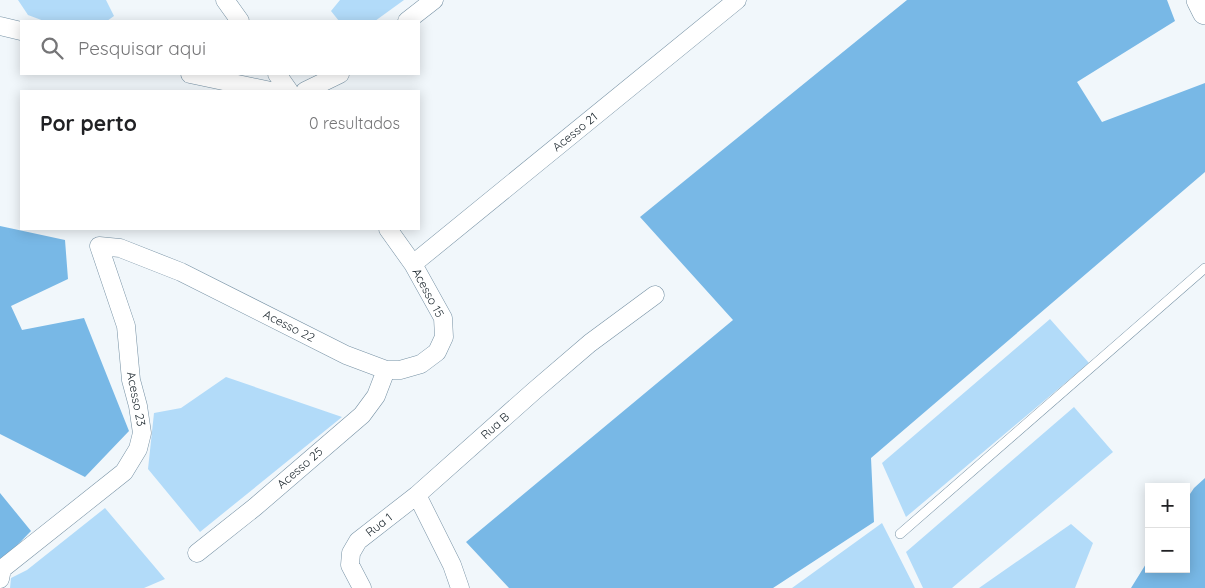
<!DOCTYPE html>
<html lang="pt">
<meta charset="utf-8">
<style>
body{margin:0;font-family:Quicksand,sans-serif;background:#f2f2f2;color:#202124}
.controls{position:absolute;right:15px;bottom:15px;display:grid;overflow:hidden;border-radius:0px;box-shadow:0 2px 12px #0003}
.controls button{width:45px;height:45px;display:grid;place-items:center;padding:0;border:0;border-bottom:1px solid #e0e0e0;background:#fff;color:#202124;font:25px sans-serif}
.list{margin:0;padding:0;list-style:none}
h2{display:flex;justify-content:space-between;align-items:center;height:65px;margin:0;padding:0 20px;font-size:21px}
h2 small{font-size:16px;font-weight:400;color:#757577}
.icon{flex:none;width:28px;height:28px;fill:none;stroke:currentColor;stroke-width:2;stroke-linecap:round;stroke-linejoin:round}
.map{position:relative;flex:none;width:1205px;height:588px;overflow:hidden}
.search{position:absolute;background:#fff;box-shadow:0 2px 12px #0003;left:20px;top:20px;width:400px;height:55px;display:flex;align-items:center;gap:12px;box-sizing:border-box;padding:0 18px;border-radius:0px;color:#757577;font-size:19px}
.panel{position:absolute;background:#fff;box-shadow:0 2px 12px #0003;left:20px;top:90px;width:400px;height:140px;border-radius:0px}
.map>svg:first-child{display:block}
.green{fill:#b2dbf9}
.forest{fill:#78b8e6}
.lines{fill:none;stroke-linecap:round;stroke-linejoin:round}
.service-casing{stroke:#7691a4;stroke-width:10}
.minor-casing{stroke:#7691a4;stroke-width:19}
.secondary-casing{stroke:#7691a4;stroke-width:26}
.service{stroke:#fff;stroke-width:9}
.minor{stroke:#fff;stroke-width:18}
.secondary{stroke:#fff;stroke-width:25}
.labels{text-anchor:middle;stroke-width:5;stroke-linejoin:round;paint-order:stroke}
.street-label{font-size:12px;fill:#19242b;stroke:#fff}
</style>
<div class="map">
<svg width="1205" height="588" viewBox="0 0 1205 588">
<rect width="100%" height="100%" fill="#f1f7fb"/>
<path class="green" d="M18,0H106L114,16L107,21H44L28,15Z
M340,0H404L375,21H339L331,11Z
M1050,319L1089,363L906,517L882,463Z
M226,377L342,417L200,532L148,469L154,413L181,408Z
M1074,407L1113,452L952,588H923L906,552Z
M105,508L165,579L144,588H10L11,578L27,570Z
M882,523L915,588H792Z
M1071,524L1093,543L1075,588H979Z"/>
<path class="forest" d="M907,0H1167L1175,21L1077,82L1102,122L1205,83V172L871,458L874,522L773,588H509L466,542L733,320L640,217Z
M0,226L65,240L68,279L11,306L22,330L84,318L129,431L85,477L0,434Z
M1205,478V588H1131L1149,559V569H1186V500L1194,488Z
M0,493L31,531L0,563Z"/>
<g class="lines">
<g class="service-casing">
<path id="service" d="M900,534L1205,268"/>
</g>
<g class="minor-casing">
<path id="minor" d="M225,0L240,21
M407,21L434,0
M0,26L21,31
M190,74L271,91
M277,74L289,91
M305,91L340,74
M413,264L737,0
M197,553L255,507L362,415L376,396L386,370
M0,579L2,569L124,472L138,449L142,433L138,406L131,380L126,326L99,246L120,248L181,272L346,355L386,370H400L421,364L437,352L444,337L443,318L413,264L388,229
M362,588L350,565L351,553L358,541L417,495
M460,588L452,565L417,495L534,391L590,343L655,295"/>
</g>
<g class="secondary-casing">
<path id="secondary" d="M1199,0L1205,12"/>
</g>
<use href="#service" class="service"/>
<use href="#minor" class="minor"/>
<use href="#secondary" class="secondary"/>
</g>
<g class="labels">
<g class="street-label">
<text transform="translate(575 132) rotate(-39)" y="4">Acesso 21</text>
<text transform="translate(428 293) rotate(62)" y="4">Acesso 15</text>
<text transform="translate(289 326) rotate(27)" y="4">Acesso 22</text>
<text transform="translate(136 399) rotate(79)" y="4">Acesso 23</text>
<text transform="translate(495 426) rotate(-42)" y="4">Rua B</text>
<text transform="translate(300 468) rotate(-41)" y="4">Acesso 25</text>
<text transform="translate(379 525) rotate(-38)" y="4">Rua 1</text>
</g>
</g>
</svg>
<div class="controls">
<button>+</button>
<button>−</button>
</div>
<div class="search"><svg class="icon" aria-label="search" viewBox="0 0 24 24"><circle cx="10" cy="10" r="6"/><path d="M15 15l6 6"/></svg>Pesquisar aqui</div>
<section class="panel">
<h2>Por perto<small>0 resultados</small></h2>
<ul class="list">
</ul>
</section>
</div>
